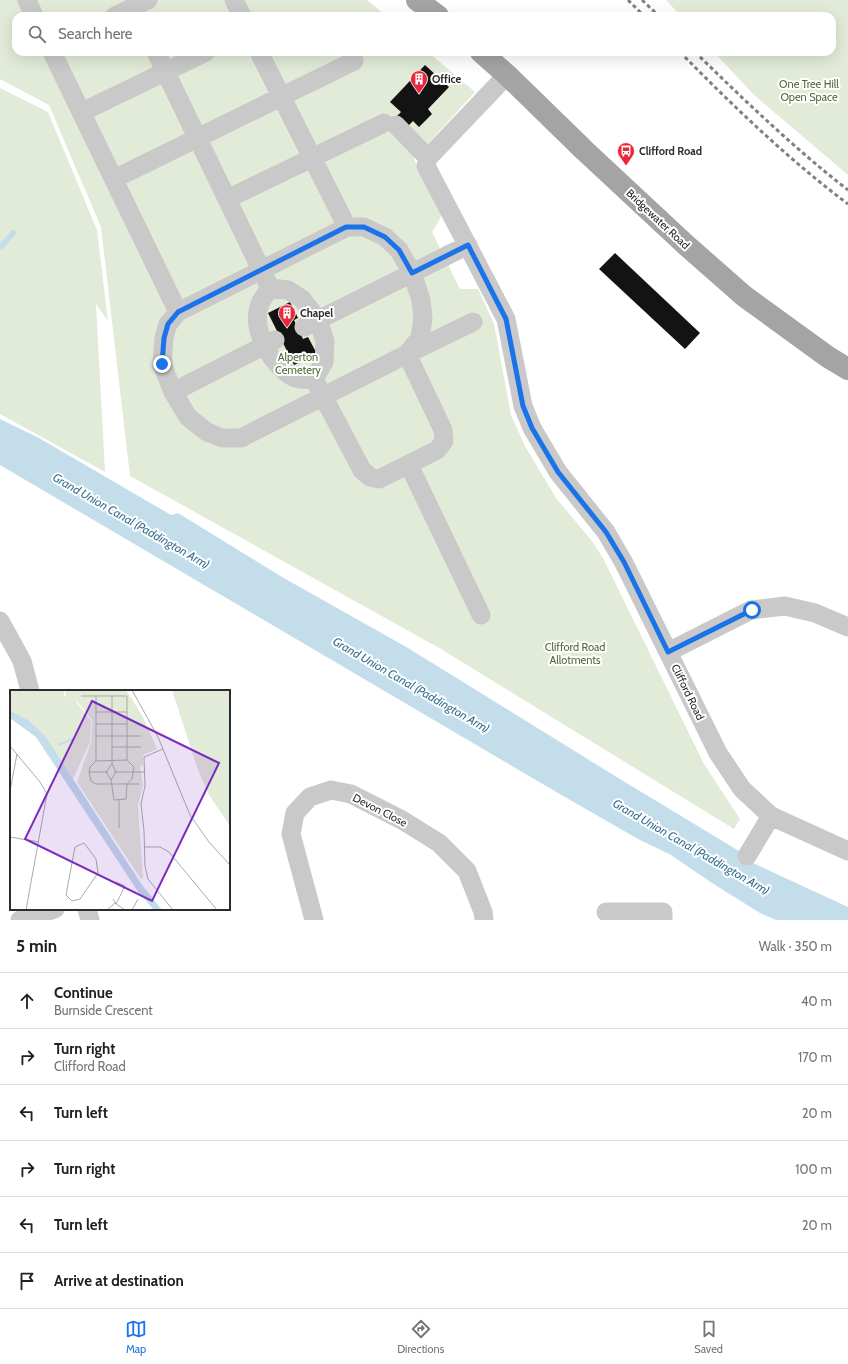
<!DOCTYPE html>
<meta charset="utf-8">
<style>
body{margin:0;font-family:Cabin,sans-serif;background:#f2f2f2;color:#202124}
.stop{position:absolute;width:12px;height:12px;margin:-9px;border:3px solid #1a73e8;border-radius:50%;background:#fff}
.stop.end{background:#1a73e8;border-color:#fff;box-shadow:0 1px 4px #0008}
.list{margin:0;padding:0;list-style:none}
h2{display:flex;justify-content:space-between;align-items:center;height:52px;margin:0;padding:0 16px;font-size:17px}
h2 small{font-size:13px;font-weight:400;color:#757577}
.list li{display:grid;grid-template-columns:26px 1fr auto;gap:12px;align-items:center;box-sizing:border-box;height:56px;padding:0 16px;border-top:1px solid #e0e0e0}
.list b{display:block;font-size:15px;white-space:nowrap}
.list p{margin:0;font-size:13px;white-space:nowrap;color:#757577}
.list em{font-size:13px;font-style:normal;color:#757577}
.icon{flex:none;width:22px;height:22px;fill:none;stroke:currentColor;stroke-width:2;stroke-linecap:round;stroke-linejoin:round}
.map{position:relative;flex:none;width:848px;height:920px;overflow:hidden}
.search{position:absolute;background:#fff;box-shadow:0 4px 16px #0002;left:12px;right:12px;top:12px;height:44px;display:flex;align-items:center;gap:10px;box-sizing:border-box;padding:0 14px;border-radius:12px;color:#757577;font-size:15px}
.sheet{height:388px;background:#fff}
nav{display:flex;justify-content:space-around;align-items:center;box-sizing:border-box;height:56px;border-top:1px solid #e0e0e0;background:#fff;font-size:11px;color:#757577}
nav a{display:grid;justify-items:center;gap:2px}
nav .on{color:#1a73e8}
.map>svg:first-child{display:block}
.green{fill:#e2ead8}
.water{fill:#c3ddeb}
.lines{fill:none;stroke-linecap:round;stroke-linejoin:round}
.stream{stroke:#c3ddeb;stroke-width:5.5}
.building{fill:#131313}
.minor{stroke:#c9c9c9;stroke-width:19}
.major{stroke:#a4a4a4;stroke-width:22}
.rail{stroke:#818181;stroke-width:3;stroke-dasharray:4 3;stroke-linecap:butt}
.route{stroke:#1a73e8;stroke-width:5}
.labels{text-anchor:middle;stroke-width:4;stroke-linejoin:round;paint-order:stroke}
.poi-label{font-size:11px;font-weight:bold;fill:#2c2c2c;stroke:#fff;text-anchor:start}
.park-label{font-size:11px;fill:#506838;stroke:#fff}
.street-label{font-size:11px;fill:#2c2c2c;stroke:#fff}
.water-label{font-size:12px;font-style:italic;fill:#38708f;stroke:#fff}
.inset-river{fill:none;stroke:#c3ddeb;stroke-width:2}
.inset-road{fill:none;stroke:#ababab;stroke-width:1}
.view{fill:#7b2cbf;fill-opacity:0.15;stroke:#7b2cbf;stroke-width:2}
.inset-edge{fill:none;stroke:#2c2c2c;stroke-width:2}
</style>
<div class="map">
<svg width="848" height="920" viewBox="0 0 848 920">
<rect width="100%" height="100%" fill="#fff"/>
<path class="green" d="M0,0H367L386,16H16V52H428L475,92L414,159L442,215L432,232L460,289H478L494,324L511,415L525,446L556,498L592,541L604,560L704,764L740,819L734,829L441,649L130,476L101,227L49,105L0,79Z
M666,0H848V175L754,95L714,52H832V16H681Z
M0,88L48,112L97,230L108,321L96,304L105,472L0,414Z"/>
<path class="water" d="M0,419L39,438L171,515L178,513L282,577L408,648L615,776L739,851L753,863L848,907V920H776L760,913L712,883L671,855L638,839L546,786L0,465Z"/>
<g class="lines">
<path class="stream" d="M1,247L13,233"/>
</g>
<path class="building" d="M425,65L449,87L428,109L432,114L419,127L413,121L406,128L395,118L401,112L390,102Z
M615,253L700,333L685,349L599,269Z
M290,302L298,318L294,320L303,339L308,337L317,354L294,365L268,313Z"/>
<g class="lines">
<path class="minor" d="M27,0L34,16
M234,0L242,16
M115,16L148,0
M52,52L178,312
M156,52L270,288
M259,52L347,227
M507,75L428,158L426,166L506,319L523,406L532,428L558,472L606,532L624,563L718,753L742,789L771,816L848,851
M82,112L206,52
M396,125L428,158
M114,179L354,61
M227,199L384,123
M270,288L288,290L302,299L318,320L325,341L324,362L314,379C308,379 300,380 295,378C272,367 250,329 260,304C262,298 267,293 270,288Z
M304,327L468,245
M314,379L362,470L370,477L379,479L437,450L444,441L443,430L407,354L473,322
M173,392L188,417L207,432L222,438H241L407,354L420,338L423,318L421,300L412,273L399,250L385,237L364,227H347L178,312L168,324L164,338L162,364L173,392L275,340
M409,465L481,615
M0,621L22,661L30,691
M668,652L751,610L785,606L815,613L848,627
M747,856L771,816
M87,909L90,920
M606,912H663V920
M20,920L55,909
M314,920L291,834L295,813L310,797L331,790L351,794L402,820L439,843L467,871L483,912L484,920"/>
<path class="major" d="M417,0L438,16
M481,52L507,75L584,150L686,245L744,296L828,357L848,369"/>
<path class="rail" d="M628,0L644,16
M642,0L659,16
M680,52C733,106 788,159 848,204
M695,52C744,100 794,148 848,190"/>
</g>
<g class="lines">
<path class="route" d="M162,364L164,338L168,324L178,312L346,227H364L385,237L399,250L412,273L468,245L506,319L523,406L532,428L558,472L606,532L624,562L668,652L752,610"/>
</g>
<defs>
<g id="building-pin" transform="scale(0.9)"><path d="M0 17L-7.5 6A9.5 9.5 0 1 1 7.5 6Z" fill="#ea263a" stroke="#fff"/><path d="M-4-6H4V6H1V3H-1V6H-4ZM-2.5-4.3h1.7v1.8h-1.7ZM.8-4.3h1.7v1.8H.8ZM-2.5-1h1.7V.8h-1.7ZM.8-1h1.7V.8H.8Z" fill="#fff"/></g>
<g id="bus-pin" transform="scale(0.9)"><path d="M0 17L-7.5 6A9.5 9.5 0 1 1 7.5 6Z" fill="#ea263a" stroke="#fff"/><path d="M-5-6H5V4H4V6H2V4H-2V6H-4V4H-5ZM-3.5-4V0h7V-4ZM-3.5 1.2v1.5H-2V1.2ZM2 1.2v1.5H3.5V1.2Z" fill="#fff"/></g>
</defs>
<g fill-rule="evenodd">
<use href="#building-pin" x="419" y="79"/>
<use href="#bus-pin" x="626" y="151"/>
<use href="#building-pin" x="287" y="313"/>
</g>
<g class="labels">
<g class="poi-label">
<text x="432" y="83">Office</text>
<text x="639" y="155">Clifford Road</text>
<text x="300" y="317">Chapel</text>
</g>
<g class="park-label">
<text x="809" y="88">One Tree Hill<tspan x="809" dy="13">Open Space</tspan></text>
<text x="298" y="361">Alperton<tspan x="298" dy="13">Cemetery</tspan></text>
<text x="575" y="651">Clifford Road<tspan x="575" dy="13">Allotments</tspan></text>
</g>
<g class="street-label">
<text transform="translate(658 219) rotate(43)" y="4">Bridgewater Road</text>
<text transform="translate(688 692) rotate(64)" y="4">Clifford Road</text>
<text transform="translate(380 810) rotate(27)" y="4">Devon Close</text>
</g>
<g class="water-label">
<text transform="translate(131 521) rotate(30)" y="4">Grand Union Canal (Paddington Arm)</text>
<text transform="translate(411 685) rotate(30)" y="4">Grand Union Canal (Paddington Arm)</text>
<text transform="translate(691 847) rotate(30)" y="4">Grand Union Canal (Paddington Arm)</text>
</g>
</g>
<g transform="translate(10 690)">
<rect width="220" height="220" fill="#fff"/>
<path d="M0,0H54V6L56,7L55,0H116L133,27L147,59L133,65V75L130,77L133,95L128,116L133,188L131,189L67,92L81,52L82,30L67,11L65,10L81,31L80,52L63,89L27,39L12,27L0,22ZM162,0H220V136L199,105L188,80Z" fill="#e2ead8"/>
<path d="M0,21L18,30L35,46L132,195L152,220H144L129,203L26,47L0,28Z" fill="#c3ddeb"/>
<path class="inset-river" d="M49,55L62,49"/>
<path class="inset-road" d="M122,0L148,47L180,125L199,152L220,175M71,6H86M102,6H117V70M86,22H117M86,34H117M86,46H131M0,56L30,92L37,104L16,220M102,57H131M153,59L134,67L135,96L131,114L134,141L135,176L138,189L163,220M86,71V6H102V74M102,74L106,82L101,90L96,82ZM79,82L81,91L86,94H117L122,89L124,77L117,70L86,71L80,77L79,82H98M104,82H134M101,90L104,110L116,109L117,94H129M0,101L7,64M109,138V110M0,147L29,152M74,153L86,169L88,183L70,209L62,211L56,205L65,157ZM135,157H150L159,162L207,220M103,209L106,214L115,196L106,192M97,220L105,213L115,220M122,220L128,209"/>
<path class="view" d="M82,11L209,73L142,211L15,149Z"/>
<rect width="220" height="220" class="inset-edge"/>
</g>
</svg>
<div class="stop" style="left:752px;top:610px"></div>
<div class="stop end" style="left:162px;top:364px"></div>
<div class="search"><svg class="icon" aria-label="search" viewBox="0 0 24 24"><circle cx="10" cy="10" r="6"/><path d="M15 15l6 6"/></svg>Search here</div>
</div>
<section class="sheet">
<h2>5 min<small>Walk · 350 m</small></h2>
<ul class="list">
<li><svg class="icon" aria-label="ahead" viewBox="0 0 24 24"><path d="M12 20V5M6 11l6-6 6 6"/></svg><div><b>Continue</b><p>Burnside Crescent</p></div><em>40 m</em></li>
<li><svg class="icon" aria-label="right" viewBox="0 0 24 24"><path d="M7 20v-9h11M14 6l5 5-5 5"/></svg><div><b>Turn right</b><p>Clifford Road</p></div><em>170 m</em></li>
<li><svg class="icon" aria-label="left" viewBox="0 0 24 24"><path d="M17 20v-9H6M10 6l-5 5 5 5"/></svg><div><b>Turn left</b></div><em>20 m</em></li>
<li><svg class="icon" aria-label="right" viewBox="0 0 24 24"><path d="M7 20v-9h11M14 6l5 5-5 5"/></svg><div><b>Turn right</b></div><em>100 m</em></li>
<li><svg class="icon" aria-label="left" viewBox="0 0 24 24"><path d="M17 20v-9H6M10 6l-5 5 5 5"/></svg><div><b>Turn left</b></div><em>20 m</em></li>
<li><svg class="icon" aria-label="arrive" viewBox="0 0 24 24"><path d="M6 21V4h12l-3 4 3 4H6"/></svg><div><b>Arrive at destination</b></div></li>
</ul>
</section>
<nav>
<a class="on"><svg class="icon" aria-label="map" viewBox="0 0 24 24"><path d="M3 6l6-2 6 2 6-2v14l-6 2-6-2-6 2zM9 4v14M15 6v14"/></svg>Map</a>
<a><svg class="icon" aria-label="directions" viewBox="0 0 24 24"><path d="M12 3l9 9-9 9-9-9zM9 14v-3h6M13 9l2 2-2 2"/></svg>Directions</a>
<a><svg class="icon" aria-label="saved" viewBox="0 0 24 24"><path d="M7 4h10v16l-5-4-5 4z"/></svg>Saved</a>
</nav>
